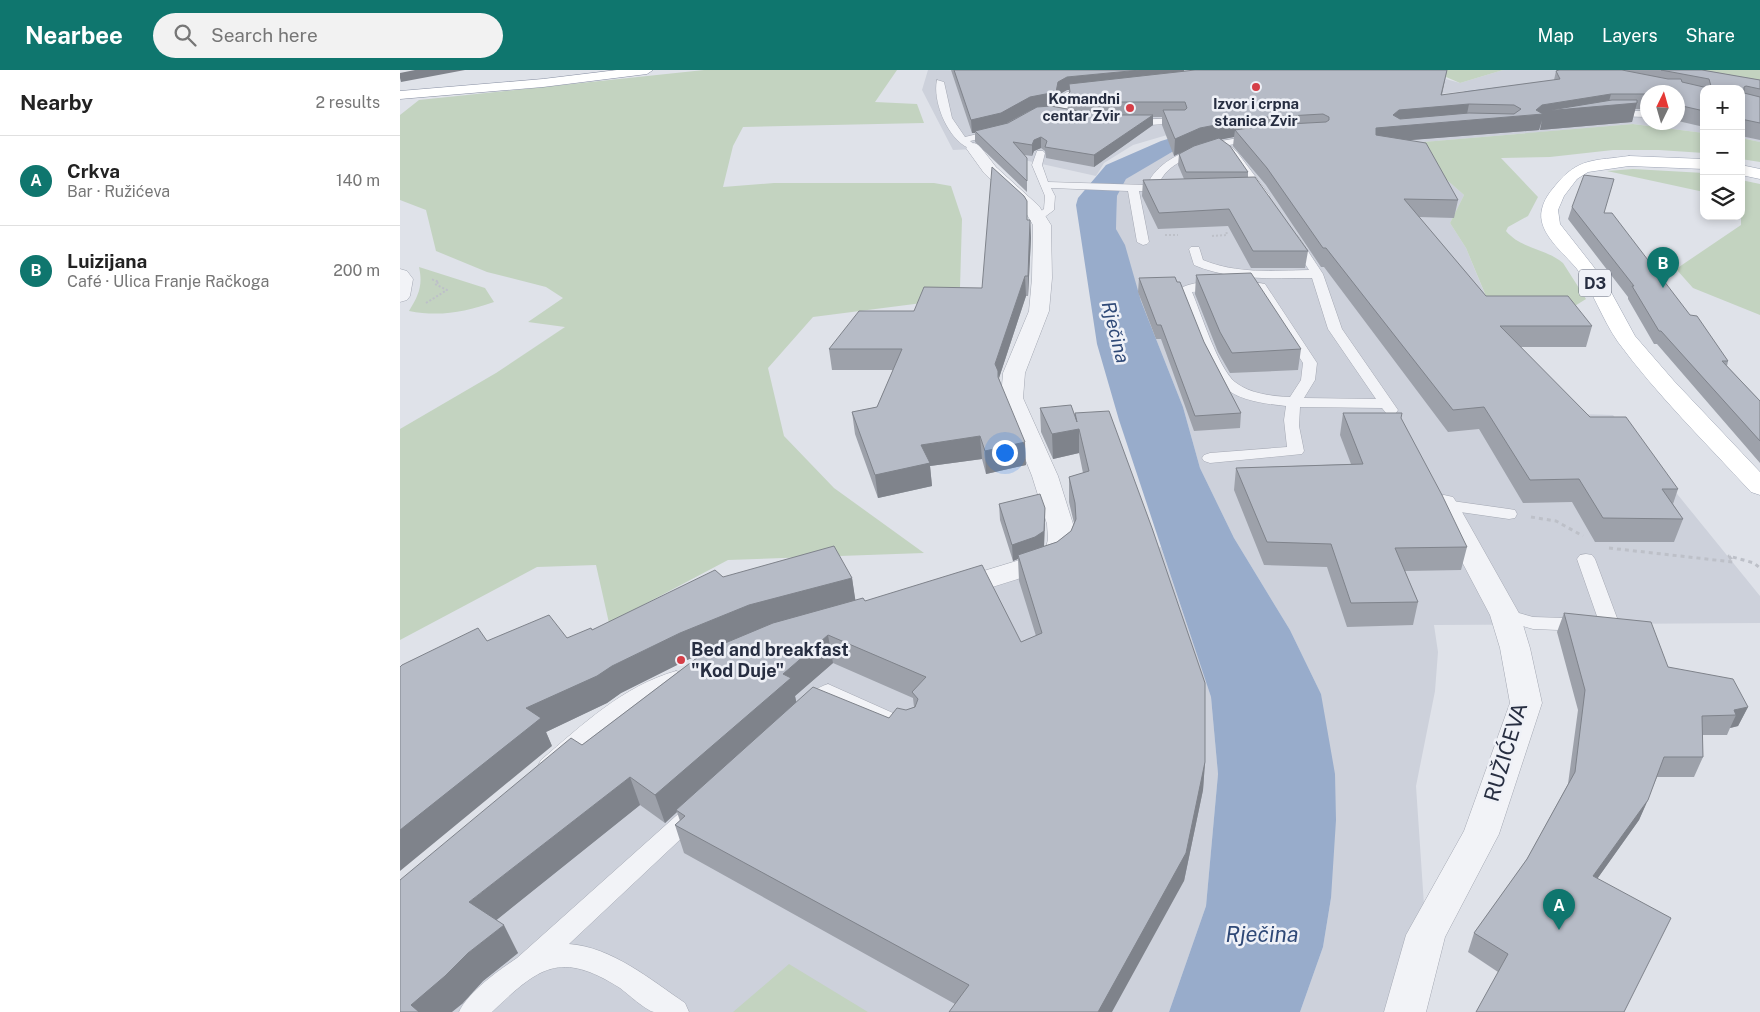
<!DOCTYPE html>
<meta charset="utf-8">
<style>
body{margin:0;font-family:"Public Sans",sans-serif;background:#f2f2f2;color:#222}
.controls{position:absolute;right:15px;top:15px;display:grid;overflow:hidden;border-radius:10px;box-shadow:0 2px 8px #0003}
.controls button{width:45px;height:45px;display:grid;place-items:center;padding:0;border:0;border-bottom:1px solid #e0e0e0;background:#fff;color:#222;font:25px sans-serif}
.compass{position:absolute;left:1240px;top:15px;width:45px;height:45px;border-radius:50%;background:#fff;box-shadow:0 2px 8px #0003;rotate:5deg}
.you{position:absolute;left:604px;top:382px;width:18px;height:18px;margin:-12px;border:4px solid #fff;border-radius:50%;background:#1a73e8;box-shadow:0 0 0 8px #1a73e833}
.badge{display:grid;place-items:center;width:32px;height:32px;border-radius:50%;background:#0f766e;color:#fff;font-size:16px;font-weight:700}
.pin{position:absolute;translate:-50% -41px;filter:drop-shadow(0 1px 2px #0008)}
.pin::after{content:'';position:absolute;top:26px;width:18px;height:15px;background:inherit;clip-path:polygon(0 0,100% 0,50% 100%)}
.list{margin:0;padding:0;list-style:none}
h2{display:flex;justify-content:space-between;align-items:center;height:65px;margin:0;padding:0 20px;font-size:21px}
h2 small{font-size:16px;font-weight:400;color:#767676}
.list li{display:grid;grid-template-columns:32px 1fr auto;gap:15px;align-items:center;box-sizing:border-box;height:90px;padding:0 20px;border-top:1px solid #e0e0e0}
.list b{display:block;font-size:19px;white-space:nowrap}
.list p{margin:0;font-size:16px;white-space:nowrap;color:#767676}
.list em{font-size:16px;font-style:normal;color:#767676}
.icon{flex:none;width:28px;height:28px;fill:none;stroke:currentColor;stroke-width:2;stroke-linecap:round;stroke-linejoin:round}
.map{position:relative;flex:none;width:1360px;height:942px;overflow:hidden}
header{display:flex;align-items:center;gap:30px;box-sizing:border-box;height:70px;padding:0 25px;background:#0f766e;color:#fff}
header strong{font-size:24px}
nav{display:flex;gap:28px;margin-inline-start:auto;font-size:18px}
.search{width:350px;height:45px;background:#f2f2f2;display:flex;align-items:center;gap:12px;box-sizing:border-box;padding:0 18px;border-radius:28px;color:#767676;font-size:19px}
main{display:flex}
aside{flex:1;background:#fff}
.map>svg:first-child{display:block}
.built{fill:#cdd1db;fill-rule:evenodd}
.green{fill:#c3d3c0}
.water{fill:#98accb}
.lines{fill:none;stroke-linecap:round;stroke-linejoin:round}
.lane-casing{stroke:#a4a8b3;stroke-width:1}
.street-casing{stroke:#a4a8b3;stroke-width:1}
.primary-casing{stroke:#9ea5b5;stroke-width:1}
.highway-casing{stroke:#868ea1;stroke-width:1}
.path-far1{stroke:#bdc0c8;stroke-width:2;stroke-dasharray:2 2;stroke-linecap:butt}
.path{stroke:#bdc0c8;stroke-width:3;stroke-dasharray:4 4;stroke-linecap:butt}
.lane{fill:#f2f3f7;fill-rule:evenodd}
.street{fill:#f2f3f7;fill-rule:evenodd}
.primary{fill:#fff;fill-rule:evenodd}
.highway{fill:#fff;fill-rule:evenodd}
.wall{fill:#9da1aa;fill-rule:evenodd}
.shaded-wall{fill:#7f838b}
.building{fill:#b6bbc6;stroke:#7f838b;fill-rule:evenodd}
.poi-dot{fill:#d53e47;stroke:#eff1f7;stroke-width:2}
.labels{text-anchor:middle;stroke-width:5;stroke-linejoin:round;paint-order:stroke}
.far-poi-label{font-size:15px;font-weight:bold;fill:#272e41;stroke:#eff1f7;text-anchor:end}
.shield{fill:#eff1f7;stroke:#636878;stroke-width:1}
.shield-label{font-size:16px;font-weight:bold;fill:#272e41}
.poi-label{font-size:18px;font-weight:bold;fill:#272e41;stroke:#eff1f7;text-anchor:start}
.water-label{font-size:19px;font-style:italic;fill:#2f4977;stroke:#eff1f7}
.near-street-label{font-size:21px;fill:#272e41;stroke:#eff1f7}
.near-water-label{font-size:22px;font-style:italic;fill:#2f4977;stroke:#eff1f7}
</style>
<header>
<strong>Nearbee</strong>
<div class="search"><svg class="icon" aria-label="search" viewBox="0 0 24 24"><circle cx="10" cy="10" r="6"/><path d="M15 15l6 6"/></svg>Search here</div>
<nav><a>Map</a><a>Layers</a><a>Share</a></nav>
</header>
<main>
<aside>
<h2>Nearby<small>2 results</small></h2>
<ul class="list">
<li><span class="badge">A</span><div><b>Crkva</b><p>Bar · Ružićeva</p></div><em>140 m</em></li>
<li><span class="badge">B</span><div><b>Luizijana</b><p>Café · Ulica Franje Račkoga</p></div><em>200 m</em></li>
</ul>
</aside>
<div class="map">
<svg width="1360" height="942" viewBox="0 0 1360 942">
<rect width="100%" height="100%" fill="#dfe2e9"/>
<path class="built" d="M528,0H999L1021,2L1060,13L1103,0H1251L1360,20V72L1341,68V19H1304V63L1233,54L1001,74L1032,97L1064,125L1050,153L1066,178L1093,244L1178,344L1213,345L1360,526V553L1034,555L1038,582L1035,621L1016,716L1026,865L1005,942H900L923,877L931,828L921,624L890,560L834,468L800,398L783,337L741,231L716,159L717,126L726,109L734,103L772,82L824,65L1132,13L844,47L774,63L733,75L704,93L696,106L574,79L553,80L522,20ZM1248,22H1278V52H1248Z
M761,477L811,627L818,704L806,836L769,942H0L218,667L668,487Z"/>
<path class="green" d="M304,0H497L475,32L517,34L524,53L343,57L333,76L323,117L374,113H534L551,116L562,149L560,218L530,232L413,247L368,298L384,366L434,418L524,483L328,490L209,553L196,495L137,497L0,570V359L96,303L165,257L128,252L163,228L146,217L87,202L36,181L26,140L0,130V45L19,30Z
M1030,0H1103L1060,13Z
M1251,0H1360V20Z
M1233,54L1304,63V83L1259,80H1213L1150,87L1101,88L1138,127L1128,146L1108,157L1106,161C1121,179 1145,178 1163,193L1186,229L1165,242L1093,243L1066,178L1050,153L1064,125L1032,97L1000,74Z
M1341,68L1360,72V92L1341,89Z
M1233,99L1304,103V122L1207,101Z
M1341,110L1360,114V245L1293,218L1276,199L1341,155Z
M19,197L85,218L94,232C65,242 40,247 9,241C19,225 23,215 19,197Z
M389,894L468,942H333Z"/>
<path class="water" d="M1132,13L1147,14L826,66L772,82L726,109L717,126L716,159L725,175L741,231L783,337L800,398L834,468L890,560L921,624L935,704L936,750L931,828L923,877L900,942H769L806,836L818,704L811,627L719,350L697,274L676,135L678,128L706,95L761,71L808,57L1052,26L1067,21Z"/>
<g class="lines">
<g class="lane-casing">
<path id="lane" d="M537,10L544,12L552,48L565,67L598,59L603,62L601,64L570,71L576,76L571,79C549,72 532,32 537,10Z
M691,19L695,22L694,24L667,28L668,37L664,41L639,46L635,43L660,36L659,27L667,22Z
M1211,41H1248V47L1208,46L1207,44Z
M781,48L784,49V53L731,56L726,53L731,50Z
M856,65L859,66V70L829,75L837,82L870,126L865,129L861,128L831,86L816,74L821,71Z
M801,77L804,78V82C786,88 765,96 758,116L771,117L772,119L771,121H739L749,172L747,174L743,175L737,172L728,121L651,118L655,126L654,140L642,149H634L633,147L644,139L645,126L632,95L637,81H643L645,83L642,95L648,112L747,115C757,93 779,83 801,77Z
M894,165L898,166L923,204L942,259L998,340L996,343H986L982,338L900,337L899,356L904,381L902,384L810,393L804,391L802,388L804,385L810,383L887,377L884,350L886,336C867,334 839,331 824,317C805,299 790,246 779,220C789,208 849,210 865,214L917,293L915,310L904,328L976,329L928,259L912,208C871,208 832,211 794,195L789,179L791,177H799L803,190C837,204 873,201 909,200L888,168ZM849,219L857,220L903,293L901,310L890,327C872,326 850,324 835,312C818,298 801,243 792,222Z
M1045,430L1109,439L1115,440L1117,444L1115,448L1109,449L1039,439L1037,435L1039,431Z
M1186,484L1192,485L1195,489L1220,556L1217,560L1210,562L1133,559L1098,549L1096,545L1098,541L1105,539L1133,547L1198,549L1177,489L1180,485Z
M428,614L493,643L497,648L493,653L486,656L430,631C421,639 415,647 402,643L399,638C404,628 417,617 428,614Z
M294,734L302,737L306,743L302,749L169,874C212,877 251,910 285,933L289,942C278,942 264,942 254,942C245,940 228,924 220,918C160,880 139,897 92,942H59C68,922 99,900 117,888L286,737Z"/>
</g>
<g class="street-casing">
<path id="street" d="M574,73L579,75L596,97L639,136L651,155L652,208L649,241L625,303L623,328L658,406L673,454L676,469L673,482L669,488L656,497L554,529L544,527L539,520L544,513L636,485L646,478L648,469L647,454L632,406L601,328L603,303L629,241L632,208L633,155L626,143L584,103L566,78L569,75Z
M0,199L7,201L13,209L10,226L7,230L0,232Z
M1044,425L1053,427L1057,433L1120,545L1130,578L1142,633L1099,764L1045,867L1026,942H984L1006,865L1064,761L1110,633L1100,578L1090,545L1031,433L1035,427Z
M276,601L287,604L292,612C283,627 262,632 247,640C217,658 195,688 166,707C158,713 150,711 141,708L136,699L141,690C182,655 223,616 276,601Z"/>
</g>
<g class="primary-casing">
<path id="primary" d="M1229,86L1304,89V99L1229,96L1188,102L1177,109L1164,126L1158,140L1160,154L1193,196L1211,222L1235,266L1274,311L1360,402V425L1351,422C1306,373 1257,325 1218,272C1202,249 1193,221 1177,199C1164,183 1136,162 1142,139C1144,130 1149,123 1155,116C1178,87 1195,91 1229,86Z
M1341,95L1360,99V109L1341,105Z"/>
</g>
<g class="highway-casing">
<path id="highway" d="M217,0H253L247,4L143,17L0,29V21L143,9Z"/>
</g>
<path class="path-far1" d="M765,165H778
M812,166L827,165L826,160
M26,233L47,220L35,214L39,212L31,209"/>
<path class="path" d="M1131,447L1156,451L1183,466
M1209,478L1333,492L1329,486L1354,493L1360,498"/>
<use href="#lane" class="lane"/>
<use href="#street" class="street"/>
<use href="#primary" class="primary"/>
<use href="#highway" class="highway"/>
</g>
<path class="wall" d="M551,0H784V1L1047,0L1042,25L1154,10L1156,1L1159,0H1302L1360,10V70L1341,66V19H1304V57L1278,51V22H1248V39H1235L1232,52L1140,60L1142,50L1139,60L1009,70L1058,130L1054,148L1019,147L1086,226L1192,256L1186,277H1120L1190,347L1278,419L1273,434L1283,449L1274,472H1195L1172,432L1123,433L1079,359L1048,362L924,197H921L866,115L833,76L834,67L821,69L848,102V107L908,181L905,198H851L828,156L758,159L742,126L743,110L784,109L778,95L779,84L792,77L774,86L762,55V47H753V55L694,97L646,88L645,81L641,78L634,81L632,86L624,85L627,88V122L575,72V63H572ZM667,20H669V23L667,25L668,39L653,36L656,35L658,25ZM631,40H633L606,54Z
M1172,137L1204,143L1328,291L1327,296L1360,331V393L1257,274H1254L1228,229V227L1168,149Z
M627,150H630L631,168L628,226H626L599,308L626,395L586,404L582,389L530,396L532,416L478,428L455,364L452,342L477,337L493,300H432L429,279L514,241L582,218Z
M796,205L901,279L898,300L830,303L818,282L795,224Z
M739,208L804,272L841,343L840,358L794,361L761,269H756L738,222Z
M640,338L675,346V343L805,692L803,720L784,811L555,934L284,783L275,755L280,751L277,742L265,753L240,735L96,850L118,883L83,911L62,934L0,942L182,675L302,584L287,590L221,623L207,633L146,662L152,676L87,571L167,568L192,560L323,507L452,508L455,530L465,531L621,572L636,566L619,511L618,489L613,491L600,450L599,434L645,454L644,476L657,472L671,461L674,453L669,432V407L683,403L679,383L653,389L641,362ZM433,593L513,628L514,637L506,640L489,648L396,632L395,626Z
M943,343L1001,349L1067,477L1061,500L1005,501L1018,532L1013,555L947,557L927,497L864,495L834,420L836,398L951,394L940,365Z
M1164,543L1268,597L1348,637L1338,656L1330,658L1327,665H1302L1303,687L1294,707H1257L1239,750L1197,809L1098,902L1068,882L1074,863L1127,789L1168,714L1178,640L1157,562Z"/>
<path class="shaded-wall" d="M15,0H65L1,12L0,8V3Z
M740,0H784V8L669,14V20H667L658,25L656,35L631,40L601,56L575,61V63H572L571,50L630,27L667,7Z
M1047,0L1039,36L1069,34L1066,49L1135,45L1136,40L1142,35L1211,24L1208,35L1237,33L1232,52L1140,60L1142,50L1139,60L974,73L976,58L999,40L1041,25Z
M753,45V55L694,97V85Z
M852,48L850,63L835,60L834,67L799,74L774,86L775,69L800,58Z
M641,67V78L634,81L632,86V75L634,70Z
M630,150L631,168L628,226V206Z
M625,206L626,226L599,308L595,294Z
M679,359V383L653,389L652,364Z
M580,366L582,389L530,396L532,416L478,428L475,405L521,375Z
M625,372L626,395L586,404L585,381Z
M645,438L644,477L618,485V489L613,491L612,475Z
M452,508L456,534L356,562L287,590L221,623L207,633L146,662L152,676L0,801V760L126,638L280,563L349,535Z
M428,565L433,593L395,626L397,635L276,740L277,742L265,753L255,725L383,604Z
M1348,637L1338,656L1330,658L1336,645L1334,640Z
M805,692L803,720L784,811L712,942H698Z
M230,707L240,735L84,860L69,832Z
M1248,730L1239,750L1185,826L1193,806Z
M104,855L118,883L83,911L62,934L52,942H16L11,935L68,883Z"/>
<path class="building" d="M554,0H740L667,7L658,12L656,22L630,27L601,43L571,50Z
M795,0H1047L1041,25L1160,9L1156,1L1159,0H1222L1268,9H1281L1282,12L1308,18L1311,16L1309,9L1261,0H1302L1360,10V19L1346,16L1344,17V23L1360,27V53L1341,49V19H1304V41L1278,35V22H1248V24H1211L1142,35L1136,40L1143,44L976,58V65L1026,73L1058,130L1004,129L1086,226H1168L1192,256H1100L1190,347H1226L1278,419H1262L1283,449L1203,448L1179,409L1130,410L1084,337L1053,340L926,178H923L867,98L835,60L870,55L926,52L929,50V47L923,44L852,48L800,58L775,69L763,40H785L787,38L785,32H716L667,25L670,22L669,14ZM1069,34L1114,35L1121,39L1114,44L1069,43L1000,49L993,45L999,40Z
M1212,30H1237V33L1145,41Z
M651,36L683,42L716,45H753L694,85L645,77L647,71L641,67L634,70L632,75L613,72L627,88V111L575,61L608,53L637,37Z
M819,68L830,76L848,102H786L779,84L794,76Z
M592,97L624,126L627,131V150H630L628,206H625L595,294L598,301V307L625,372L585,381L580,366L521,375L530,393L475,405L452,342L477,337L502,279H429L459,241H514L524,217L582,218Z
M1184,105L1214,109L1204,143H1212L1290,245L1297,246L1328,291H1322L1360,331V371L1261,261H1259L1232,216H1234L1172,137Z
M855,107L908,181H853L829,139L759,143L743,110Z
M851,203L901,279L832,283L820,262L796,205Z
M775,207L777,212H780L804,272L841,343L795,346L761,255H757L739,208Z
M671,335L677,352L675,343L709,341L752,458L805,613V692L786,783L698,942H549L569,915L275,755L285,746L276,740L413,617L489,648L497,638L506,640L515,637L518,629L512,622L526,607L428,565L383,604L391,608L255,725L230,707L69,832L104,855L68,883L45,906L11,935L19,942H0V810L171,668L182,675L306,581L373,553L463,528L465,531L582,495L621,572L642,563L618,485L657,472L671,461L676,449L675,433L669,407L689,401L679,359L652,364L640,338Z
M943,343H1002L1001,348L1042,425L1067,477L995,478L1018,532L951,533L931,474L867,472L836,398L963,394Z
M640,424L645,438L644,461L635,467L612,475L599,434Z
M434,476L452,508L349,535L280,563L212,596L197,606L126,638L141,648L0,760V597L2,595L78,558L87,571L149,545L167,568L191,558L192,560L315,500L323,507Z
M1164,543L1251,552L1268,597L1333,609L1348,637L1334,640L1336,645L1302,646L1303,687H1264L1248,730L1193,806L1271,848L1224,942H1076L1108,884L1074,863L1127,789L1175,702L1185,620Z"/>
<g class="poi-dot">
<circle cx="856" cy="17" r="5"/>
<circle cx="730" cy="38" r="5"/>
<circle cx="281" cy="590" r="5"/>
</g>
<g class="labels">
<g class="far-poi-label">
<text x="720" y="34">Komandni<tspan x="720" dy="17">centar Zvir</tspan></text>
<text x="856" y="39" text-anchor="middle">Izvor i crpna<tspan x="856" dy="17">stanica Zvir</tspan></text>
</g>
<rect class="shield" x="1179" y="199.5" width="32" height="27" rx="4"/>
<g class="shield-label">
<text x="1195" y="219">D3</text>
</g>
<g class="poi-label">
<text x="291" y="586">Bed and breakfast<tspan x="291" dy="21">"Kod Duje"</tspan></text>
</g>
<g class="water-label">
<text transform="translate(716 262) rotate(76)" y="7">Rječina</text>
</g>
<g class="near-street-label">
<text transform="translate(1106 682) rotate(-73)" y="7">RUŽIĆEVA</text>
</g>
<g class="near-water-label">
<text x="862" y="872">Rječina</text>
</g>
</g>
</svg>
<div class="controls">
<button>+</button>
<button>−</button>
<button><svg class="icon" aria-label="layers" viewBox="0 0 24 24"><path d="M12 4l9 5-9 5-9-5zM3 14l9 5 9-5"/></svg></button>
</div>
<svg class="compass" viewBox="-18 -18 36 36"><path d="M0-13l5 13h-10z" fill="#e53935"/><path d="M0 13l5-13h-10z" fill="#767676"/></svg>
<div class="you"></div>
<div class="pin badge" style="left:1159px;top:860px">A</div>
<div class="pin badge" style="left:1263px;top:218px">B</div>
</div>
</main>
